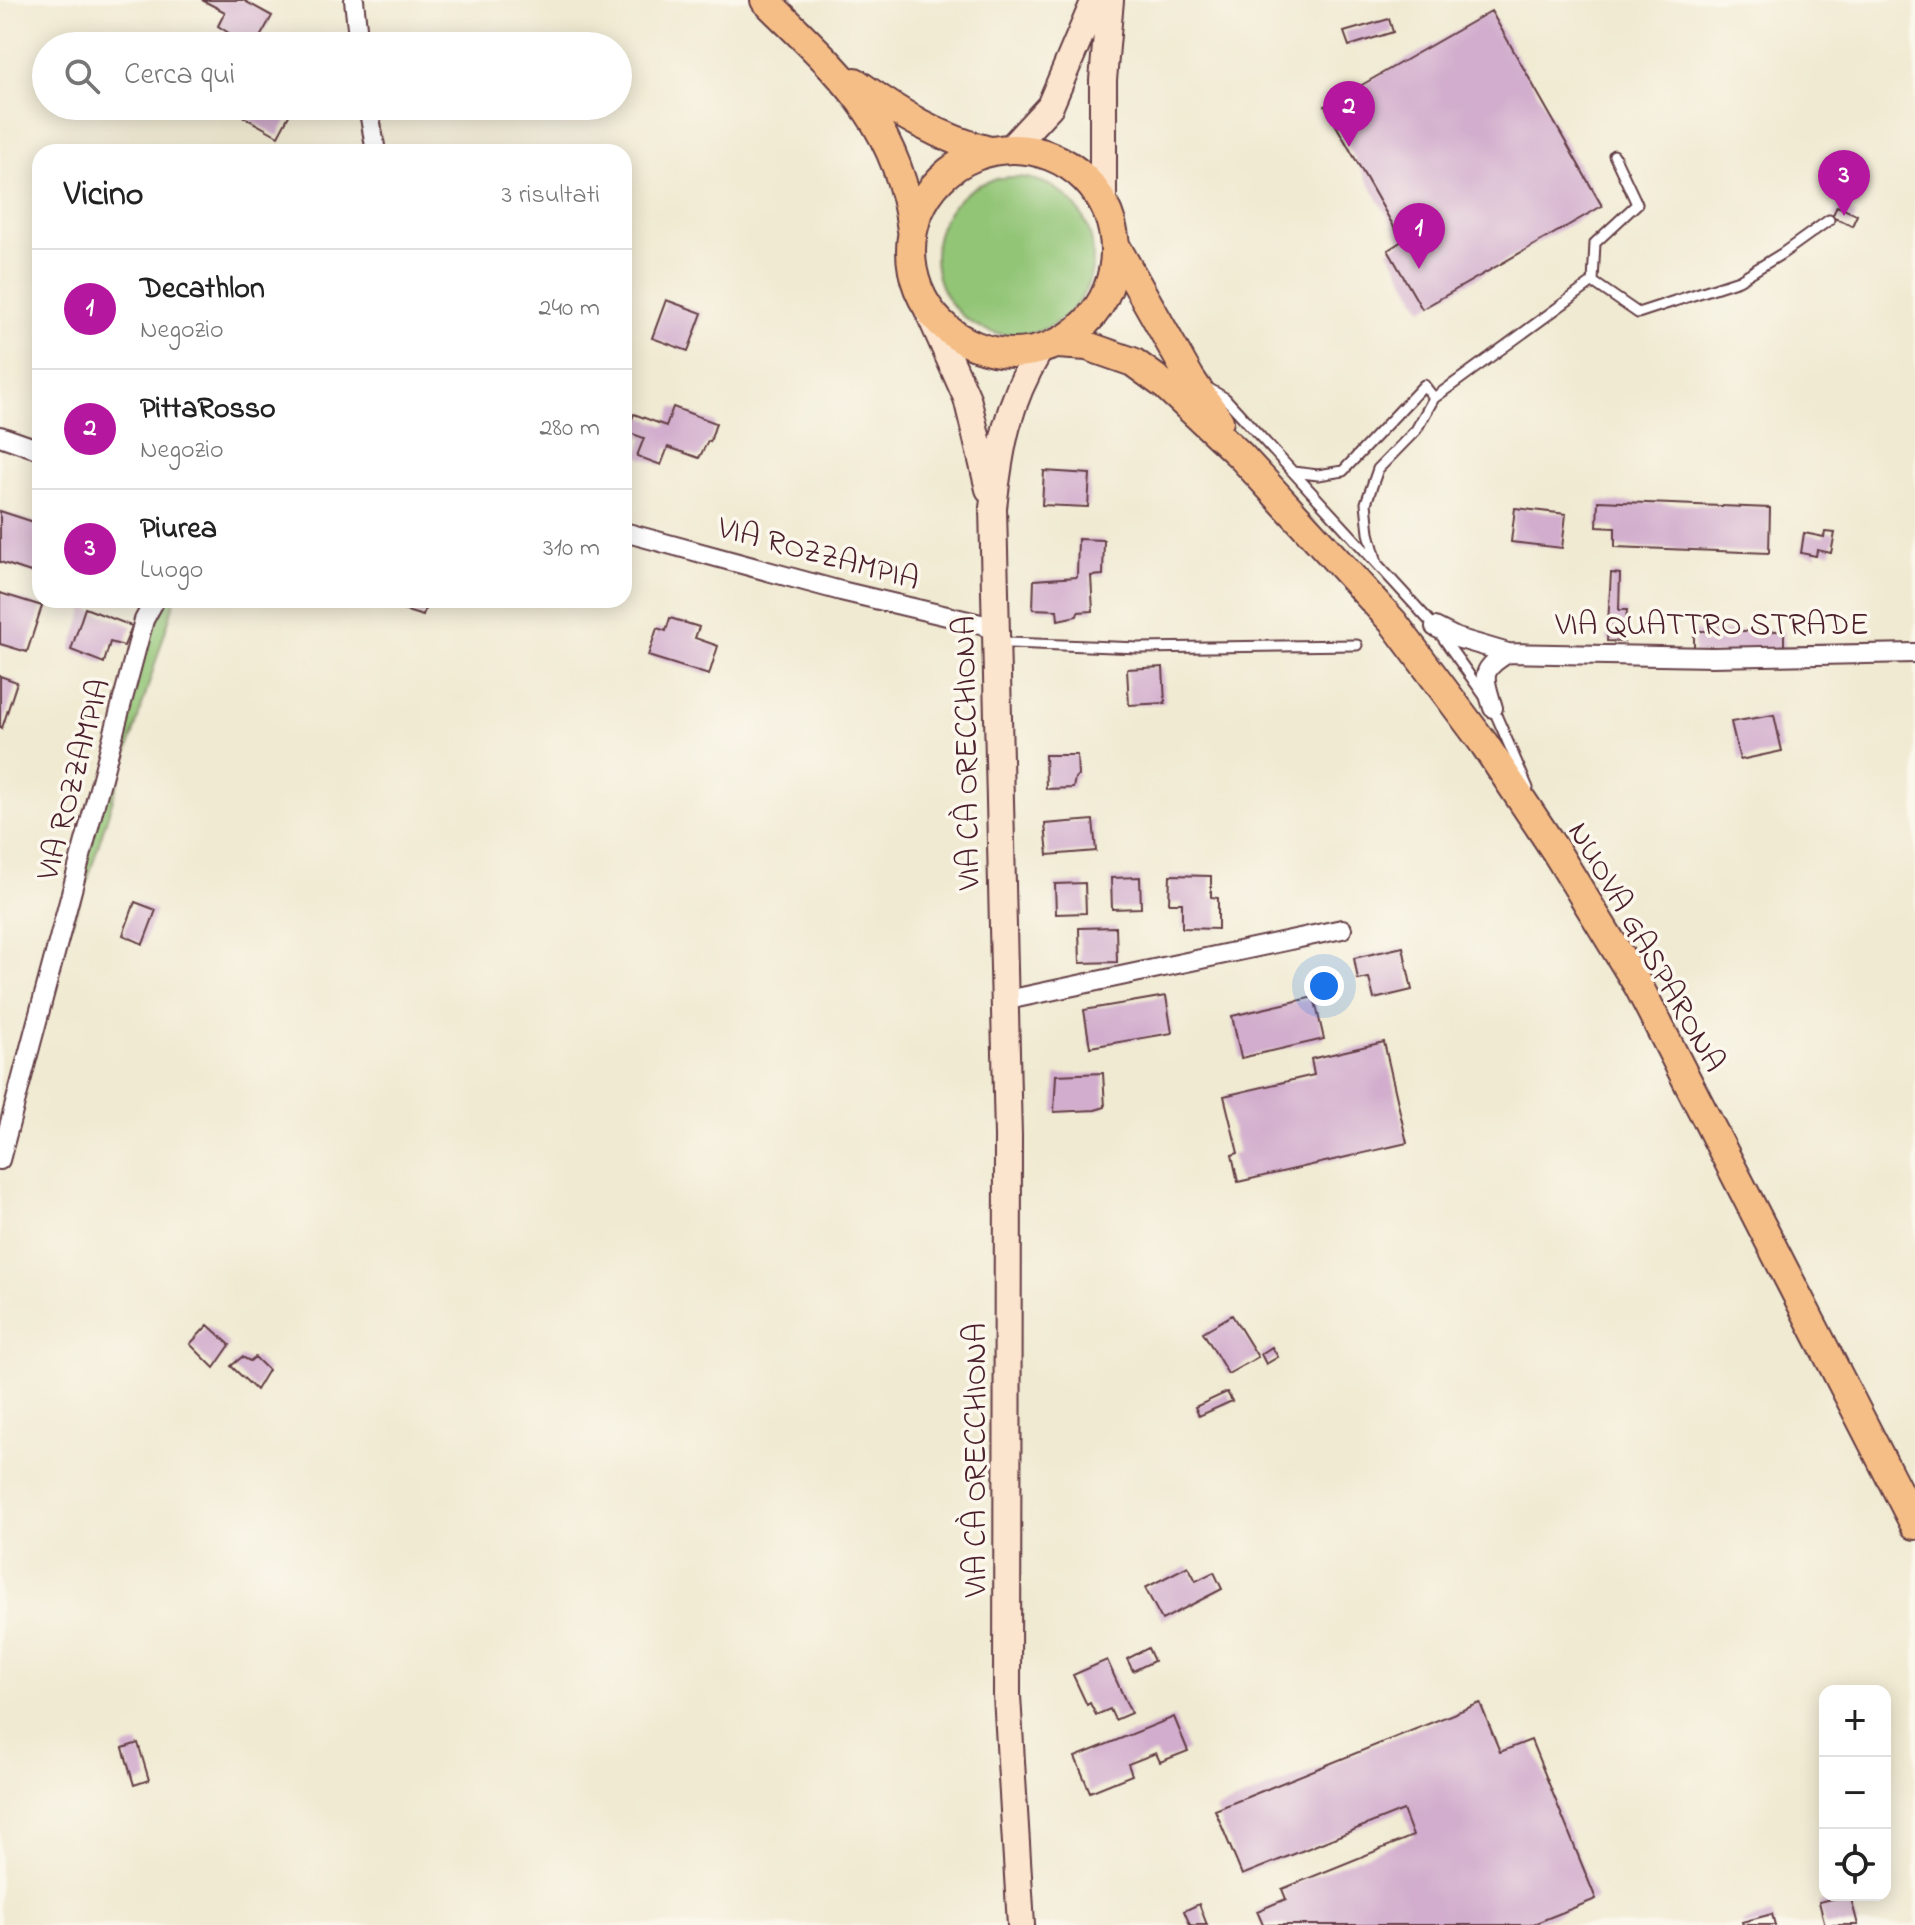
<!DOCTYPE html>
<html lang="it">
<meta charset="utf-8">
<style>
body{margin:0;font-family:"Indie Flower",sans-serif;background:#f6f6f6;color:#222}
.controls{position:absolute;right:24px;bottom:24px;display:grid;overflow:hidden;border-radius:16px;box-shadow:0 4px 20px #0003}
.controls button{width:72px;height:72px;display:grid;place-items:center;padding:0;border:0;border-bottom:2px solid #e0e0e0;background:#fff;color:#222;font:40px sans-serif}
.you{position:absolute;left:1324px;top:986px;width:28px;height:28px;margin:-20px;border:6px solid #fff;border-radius:50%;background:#1a73e8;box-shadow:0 0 0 12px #1a73e833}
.badge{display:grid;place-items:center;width:52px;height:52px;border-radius:50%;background:#b5179e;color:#fff;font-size:26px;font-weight:700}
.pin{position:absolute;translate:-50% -66px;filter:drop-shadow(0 2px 4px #0008)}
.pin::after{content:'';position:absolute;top:42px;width:28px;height:24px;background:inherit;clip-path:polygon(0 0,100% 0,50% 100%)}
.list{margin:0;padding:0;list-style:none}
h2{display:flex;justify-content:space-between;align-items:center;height:104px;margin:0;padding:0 32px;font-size:34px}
h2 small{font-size:26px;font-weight:400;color:#767676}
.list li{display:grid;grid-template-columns:52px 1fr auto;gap:24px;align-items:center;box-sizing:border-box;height:120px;padding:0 32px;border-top:2px solid #e0e0e0}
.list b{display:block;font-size:30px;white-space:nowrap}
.list p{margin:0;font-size:26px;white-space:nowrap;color:#767676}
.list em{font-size:26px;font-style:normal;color:#767676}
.icon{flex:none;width:44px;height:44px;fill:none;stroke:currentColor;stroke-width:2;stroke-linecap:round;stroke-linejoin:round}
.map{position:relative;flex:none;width:1915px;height:1925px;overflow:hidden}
.search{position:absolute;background:#fff;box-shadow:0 4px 20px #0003;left:32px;top:32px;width:600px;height:88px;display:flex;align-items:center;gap:20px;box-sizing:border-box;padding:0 28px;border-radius:44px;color:#767676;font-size:30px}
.panel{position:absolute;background:#fff;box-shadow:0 4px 20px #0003;left:32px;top:144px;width:600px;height:464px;border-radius:24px}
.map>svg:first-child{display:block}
.green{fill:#92c576;stroke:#6e7250;stroke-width:2}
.building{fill:#d2adcd}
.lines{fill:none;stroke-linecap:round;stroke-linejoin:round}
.lane-casing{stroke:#633d44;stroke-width:13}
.street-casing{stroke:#633d44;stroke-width:22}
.secondary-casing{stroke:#633d44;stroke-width:30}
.primary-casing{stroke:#633d44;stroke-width:32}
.lane{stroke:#fff;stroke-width:9}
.street{stroke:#fff;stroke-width:18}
.secondary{stroke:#fbe5cf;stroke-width:26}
.primary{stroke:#f6be87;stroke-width:28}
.labels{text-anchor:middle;stroke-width:7;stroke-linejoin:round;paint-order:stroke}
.street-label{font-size:32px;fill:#4a1f2b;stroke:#fbf7ec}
</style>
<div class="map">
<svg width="1915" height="1925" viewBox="0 0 1915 1925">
<rect width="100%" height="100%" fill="#fbf7ec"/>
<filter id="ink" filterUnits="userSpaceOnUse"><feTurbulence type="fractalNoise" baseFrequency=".0125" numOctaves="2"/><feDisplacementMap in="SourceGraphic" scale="16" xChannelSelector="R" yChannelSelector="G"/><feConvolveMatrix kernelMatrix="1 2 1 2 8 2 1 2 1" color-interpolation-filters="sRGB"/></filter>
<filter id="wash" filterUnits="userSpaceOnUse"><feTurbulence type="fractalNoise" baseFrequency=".006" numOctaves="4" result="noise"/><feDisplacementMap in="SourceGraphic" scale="32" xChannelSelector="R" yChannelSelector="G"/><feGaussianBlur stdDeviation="1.8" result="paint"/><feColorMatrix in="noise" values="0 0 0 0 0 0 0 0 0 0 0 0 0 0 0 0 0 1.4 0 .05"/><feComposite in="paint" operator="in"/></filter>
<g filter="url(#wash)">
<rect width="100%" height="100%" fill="#f0ead2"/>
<path class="green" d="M935 256a79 79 0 1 1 158 0a79 79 0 1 1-158 0Z
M167,600H175L86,885L64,943L144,649Z"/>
<g id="blocks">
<path class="building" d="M202,0H243L272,16L255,46H249L218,26L225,12Z
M1491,11L1602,206L1422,309L1388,250L1402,241L1325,106Z
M1389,19L1393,32L1349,46L1344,32Z
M250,106H294L278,136L244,117Z
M1837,206L1857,215L1852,226L1832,217Z
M666,300L702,313L688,351L652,338Z
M673,407L716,423L710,442L708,441L699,458L668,447L661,465L637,456L644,438L627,432L634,414L666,426Z
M1044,471L1090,474L1088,507L1042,505Z
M1598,501L1770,508L1769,553L1615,547V528L1597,527Z
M1515,508L1566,514L1562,548L1511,542Z
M0,511L40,524V575L0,562Z
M1825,532L1835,533L1831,553L1817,550L1816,556L1801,553L1804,533L1824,537Z
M1078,539L1104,540L1103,575L1091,576L1093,611L1078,612L1077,616L1058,620L1057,610L1033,609L1034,580L1077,577Z
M1611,573L1620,574L1619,610H1627L1624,642L1607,641Z
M0,593L42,606L27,652L0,644Z
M391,600H420L427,602L423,616L390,606Z
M85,608L132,626L124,646L110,642L104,663L71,650Z
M670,618L699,627L695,638L718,646L709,675L648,656L657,628L666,631Z
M1694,631H1784V654L1694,655Z
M1163,667L1165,703L1129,705L1127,669Z
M0,676L17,682L2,728L0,727Z
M1774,715L1782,751L1740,760L1731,722Z
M1045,755H1077L1078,776L1075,778L1073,788L1046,789Z
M1093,820L1096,851L1048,855L1045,824Z
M1170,875L1211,876V897L1218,898V929L1182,928V903H1169Z
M1140,877L1141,908L1112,909L1111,878Z
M1085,883L1086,913L1056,914L1055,884Z
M135,902L156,910L143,944L123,935Z
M1116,927L1117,962L1080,963L1079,928Z
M1403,947L1412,990L1374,999L1369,978L1358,980L1354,958Z
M1166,996L1172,1033L1090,1047L1084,1010Z
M1314,997L1324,1039L1241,1058L1232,1016Z
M1384,1042L1407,1143L1238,1182L1232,1155L1238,1153L1224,1096L1314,1075L1311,1059Z
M1103,1073L1105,1107L1095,1110L1054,1112L1056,1075Z
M1232,1315L1258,1357L1228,1374L1203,1332Z
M208,1325L230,1345L214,1368L190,1344Z
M1272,1347L1278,1357L1266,1364L1261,1354Z
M242,1357L250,1361L255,1357L268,1370L256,1390L231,1366Z
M1227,1392L1232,1401L1199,1416L1195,1407Z
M1188,1566L1196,1581L1214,1572L1222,1589L1162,1620L1145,1588Z
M1148,1648L1154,1661L1133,1671L1127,1659Z
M1107,1660L1131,1713L1115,1720L1110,1709L1096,1715L1090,1703L1087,1705L1073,1675Z
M1480,1703L1500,1752L1531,1740L1596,1899L1531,1925H1263L1257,1911L1286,1899L1282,1889L1413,1836L1403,1810L1242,1875L1215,1810Z
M1174,1717L1188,1751L1160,1762L1156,1753L1128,1764L1132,1775L1090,1792L1075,1757Z
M138,1743L149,1780L134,1785L123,1748Z
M1850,1895L1858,1925H1825L1819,1902Z
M1199,1904L1207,1925H1190L1184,1911Z
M1772,1914L1775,1925H1743L1742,1922Z"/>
</g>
</g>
<g filter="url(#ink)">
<use href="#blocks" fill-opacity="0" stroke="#633d44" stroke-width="2"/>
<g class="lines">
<g class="lane-casing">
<path id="lane" d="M1593,282L1638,313L1739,280L1783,253L1829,220
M1208,388L1225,398L1435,627L1493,708L1528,788
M1293,472L1318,475L1343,471L1424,385L1434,398
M1377,563L1369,533L1366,503L1378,469L1416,430L1434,398L1593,282L1595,243L1637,204L1614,155
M999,637L1010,643L1139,648L1357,645"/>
</g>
<g class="street-casing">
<path id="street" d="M354,0L359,46
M368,106L376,152
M0,436L40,450
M624,532L841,591L985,625L996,636
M1435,627L1457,638L1508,653L1712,657L1915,653
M1493,708C1484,677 1478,671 1508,653
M1005,995L1017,998L1342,929
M0,1160L144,620L155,600"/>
</g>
<g class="secondary-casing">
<path id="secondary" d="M1011,148L1050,106L1095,0
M1103,203V80L1110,0
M928,310L967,398L989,489
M1021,1925L1007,1696L1008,1136L993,508C1000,447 1007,404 1039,351"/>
</g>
<g class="primary-casing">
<path id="primary" d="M765,0C839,73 898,121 912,230
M855,82C897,112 940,139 990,151
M911 251a102 102 0 1 1 204 0a102 102 0 1 1-204 0Z
M1115,245L1190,378L1219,421
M1057,344L1087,346L1133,362L1166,386L1241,456L1393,622L1485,745L1555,850L1639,987L1915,1525"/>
</g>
<use href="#lane" class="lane"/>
<use href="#street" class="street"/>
<use href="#secondary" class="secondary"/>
<use href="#primary" class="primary"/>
</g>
</g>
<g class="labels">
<g class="street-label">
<text transform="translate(819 552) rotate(15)" y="11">VIA ROZZAMPIA</text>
<text x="1712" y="634">VIA QUATTRO STRADE</text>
<text transform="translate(965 753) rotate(-91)" y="11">VIA CÀ ORECCHIONA</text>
<text transform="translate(72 779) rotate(-75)" y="11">VIA ROZZAMPIA</text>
<text transform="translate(1648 946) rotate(60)" y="11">NUOVA GASPARONA</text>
<text transform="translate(974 1460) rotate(-90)" y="11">VIA CÀ ORECCHIONA</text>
</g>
</g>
</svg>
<div class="controls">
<button>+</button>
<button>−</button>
<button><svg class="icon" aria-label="locate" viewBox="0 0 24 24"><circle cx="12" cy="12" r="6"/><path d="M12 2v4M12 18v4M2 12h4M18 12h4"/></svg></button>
</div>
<div class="you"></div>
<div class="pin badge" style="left:1419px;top:269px">1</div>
<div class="pin badge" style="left:1349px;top:147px">2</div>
<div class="pin badge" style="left:1844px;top:216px">3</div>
<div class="search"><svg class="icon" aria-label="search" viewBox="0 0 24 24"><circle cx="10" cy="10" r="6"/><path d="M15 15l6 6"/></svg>Cerca qui</div>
<section class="panel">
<h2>Vicino<small>3 risultati</small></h2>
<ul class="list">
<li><span class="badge">1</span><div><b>Decathlon</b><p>Negozio</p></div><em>240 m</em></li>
<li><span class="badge">2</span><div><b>PittaRosso</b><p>Negozio</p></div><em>280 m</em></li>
<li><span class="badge">3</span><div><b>Piurea</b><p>Luogo</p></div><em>310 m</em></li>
</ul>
</section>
</div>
